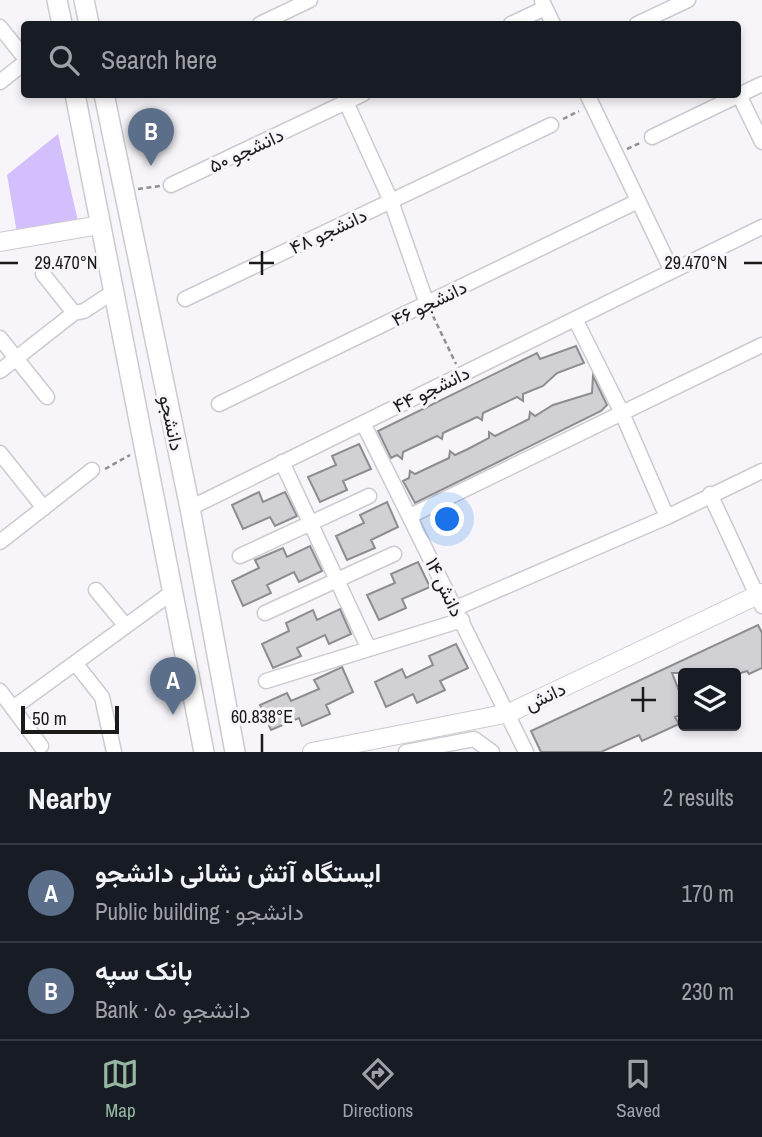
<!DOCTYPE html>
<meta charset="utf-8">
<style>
body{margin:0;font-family:"Archivo Narrow",Vazirmatn,sans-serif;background:#20242c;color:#f1f3f6}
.controls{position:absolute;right:21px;bottom:21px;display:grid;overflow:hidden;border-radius:7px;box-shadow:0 4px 10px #0003}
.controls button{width:63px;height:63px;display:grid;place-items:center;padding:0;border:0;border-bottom:2px solid #363941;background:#171b24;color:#f1f3f6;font:35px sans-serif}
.scale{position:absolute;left:21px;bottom:18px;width:98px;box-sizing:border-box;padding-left:7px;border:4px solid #1b1b1c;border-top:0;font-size:19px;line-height:24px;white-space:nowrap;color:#1b1b1c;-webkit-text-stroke:5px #f7f5fa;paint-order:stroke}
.you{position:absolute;left:448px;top:520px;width:24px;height:24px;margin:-18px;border:5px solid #fff;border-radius:50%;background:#1a73e8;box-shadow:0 0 0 10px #1a73e833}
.badge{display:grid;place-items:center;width:46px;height:46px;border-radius:50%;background:#95b7a1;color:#fff;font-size:23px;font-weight:700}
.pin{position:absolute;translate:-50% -58px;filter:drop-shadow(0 2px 4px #0008)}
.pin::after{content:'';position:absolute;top:37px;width:24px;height:21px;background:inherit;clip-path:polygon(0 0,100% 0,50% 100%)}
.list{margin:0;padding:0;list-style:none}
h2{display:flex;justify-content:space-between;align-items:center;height:91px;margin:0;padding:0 28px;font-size:30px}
h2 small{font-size:23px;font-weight:400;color:#9ea1a6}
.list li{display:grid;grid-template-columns:46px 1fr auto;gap:21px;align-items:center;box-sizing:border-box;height:98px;padding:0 28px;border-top:2px solid #363941}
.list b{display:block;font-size:26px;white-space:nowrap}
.list p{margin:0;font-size:23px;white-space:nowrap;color:#9ea1a6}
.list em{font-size:23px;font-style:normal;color:#9ea1a6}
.icon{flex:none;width:38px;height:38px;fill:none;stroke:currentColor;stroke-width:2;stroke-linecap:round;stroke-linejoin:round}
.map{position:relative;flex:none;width:762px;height:752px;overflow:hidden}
.search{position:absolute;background:#171b24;box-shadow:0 4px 10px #0003;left:21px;right:21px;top:21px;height:77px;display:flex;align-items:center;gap:18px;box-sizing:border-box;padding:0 24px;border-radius:7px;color:#9ea1a6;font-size:26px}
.sheet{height:287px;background:#171b24}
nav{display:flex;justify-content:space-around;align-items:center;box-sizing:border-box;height:98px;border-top:2px solid #363941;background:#171b24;font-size:19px;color:#9ea1a6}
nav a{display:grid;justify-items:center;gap:4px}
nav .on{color:#95b7a1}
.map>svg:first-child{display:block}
.green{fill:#d4bffd}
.building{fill:#d1d0d4;stroke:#8d8c8f;stroke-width:2}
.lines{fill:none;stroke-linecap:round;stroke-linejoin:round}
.minor-casing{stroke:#cccace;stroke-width:17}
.tertiary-casing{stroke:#cccace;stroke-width:20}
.secondary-casing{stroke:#cccace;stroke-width:22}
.path{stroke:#908f92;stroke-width:2.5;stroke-dasharray:5 3.5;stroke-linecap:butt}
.minor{stroke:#fff;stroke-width:14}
.tertiary{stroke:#fff;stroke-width:18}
.secondary{stroke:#fff;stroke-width:19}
.ticks{fill:none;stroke:#1b1b1c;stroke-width:2.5}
.labels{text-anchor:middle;stroke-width:6;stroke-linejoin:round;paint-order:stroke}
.street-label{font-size:19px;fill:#1b1b1c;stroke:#f7f5fa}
.ticks-label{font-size:18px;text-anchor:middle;fill:#1b1b1c;stroke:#f7f5fa;stroke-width:6;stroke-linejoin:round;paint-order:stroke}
</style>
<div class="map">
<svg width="762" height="752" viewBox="0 0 762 752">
<rect width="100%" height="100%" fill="#f7f5fa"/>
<path class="green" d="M58,134L78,221L17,233L7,175Z"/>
<path class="building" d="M576,346L584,363L557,373L543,386L523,394V401L517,397L483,413L482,420L477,417L443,433L442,439L437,436L403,452L402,459L397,455L391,458L378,431L537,353L540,359Z
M593,376L607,405L601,411L415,503L403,481L409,478L410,471L415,474L449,458L450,451L455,455L468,449L489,438V432L495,436L529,419L530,412L535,416L553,405L592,393Z
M359,444L371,469L343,481L347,490L320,502L308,477L336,465L332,456Z
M259,492L263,502L285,492L297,516L275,526L270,517L243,529L232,505Z
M387,502L398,527L371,540L375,548L347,560L336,536L364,523L360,515Z
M310,546L322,571L299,582L294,572L267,585L271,593L243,606L232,581L259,568L255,560L283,548L287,557Z
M418,562L430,587L402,599L406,608L379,620L367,595L395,583L391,574Z
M340,609L351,634L329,644L325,635L297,648L301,656L273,668L262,644L289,631L286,623L313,610L317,620Z
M758,625L762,633V668L749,674L747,671L741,673H672L683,701V714L675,717L679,724L642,741L639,735L601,752H541L531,731Z
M456,644L468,668L440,681L445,690L417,703L413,694L386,707L375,682L402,669L406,678L433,665L429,656Z
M342,667L353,692L326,705L330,714L302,726L299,718L271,730L260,705L287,693L291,701L319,689L314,680Z"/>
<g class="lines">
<g class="minor-casing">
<path id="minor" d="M542,1L553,24
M260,24L310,0
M511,24L545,8
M637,24L688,0
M0,27L24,57
M0,82L24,63
M587,94L672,271
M739,95L762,142
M346,102L391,201L427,304
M652,137L762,84
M171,185L363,94
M43,274L74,313
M185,299L551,125
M575,319L622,413L667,517
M0,338L47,397
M0,371L74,313L84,311L113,292
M219,404L638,201
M363,423L526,752
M0,453L44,508
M282,462L369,649
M710,494L762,606
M190,508L762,227
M410,516L762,345
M0,542L92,470
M240,556L369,496
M96,590L125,625
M456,608L667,517L762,471
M265,613L394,554
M75,663L102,697L114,752
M266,681L462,620
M0,691L41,746
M13,708L174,591
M406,752L474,739L492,752"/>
</g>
<g class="tertiary-casing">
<path id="tertiary" d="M0,242L100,225
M312,752L509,713L762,593"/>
</g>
<g class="secondary-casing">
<path id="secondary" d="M57,0L62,24
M84,0L89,24
M75,94L204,752
M104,94L190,508L235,752"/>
</g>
<path class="path" d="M563,119L579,111
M627,149L640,143
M138,189L160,186
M433,316L456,364
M105,469L130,455"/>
<use href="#minor" class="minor"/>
<use href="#tertiary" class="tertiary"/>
<use href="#secondary" class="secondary"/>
</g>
<path class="ticks" d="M262,251V275M0,263H18M249,263H274M744,263H762M643,687V712M631,700H656M262,734V752"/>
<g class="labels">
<g class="street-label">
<text transform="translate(246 150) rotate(-25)" y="7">دانشجو ۵۰</text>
<text transform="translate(328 231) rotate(-25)" y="7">دانشجو ۴۸</text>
<text transform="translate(429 303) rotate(-26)" y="7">دانشجو ۴۶</text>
<text transform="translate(431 389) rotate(-26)" y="7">دانشجو ۴۴</text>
<text transform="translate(172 423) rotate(78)" y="7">دانشجو</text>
<text transform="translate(445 587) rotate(64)" y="7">دانش ۱۴</text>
<text transform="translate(545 696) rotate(-25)" y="7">دانش</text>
</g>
</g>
<g class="ticks-label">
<text x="66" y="269">29.470°N</text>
<text x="696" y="269">29.470°N</text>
<text x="262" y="723">60.838°E</text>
</g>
</svg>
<div class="controls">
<button><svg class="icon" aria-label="layers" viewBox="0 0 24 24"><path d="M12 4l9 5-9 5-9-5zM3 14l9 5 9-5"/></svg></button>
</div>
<div class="scale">50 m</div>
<div class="you"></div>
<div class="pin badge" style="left:173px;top:715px;background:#5c6f8a">A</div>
<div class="pin badge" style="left:151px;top:166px;background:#5c6f8a">B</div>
<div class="search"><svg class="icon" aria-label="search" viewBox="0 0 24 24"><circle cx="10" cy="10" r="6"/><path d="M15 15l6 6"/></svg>Search here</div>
</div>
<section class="sheet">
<h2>Nearby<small>2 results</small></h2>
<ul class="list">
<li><span class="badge" style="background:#5c6f8a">A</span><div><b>ایستگاه آتش نشانی دانشجو</b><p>Public building · دانشجو</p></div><em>170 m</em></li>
<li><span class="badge" style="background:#5c6f8a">B</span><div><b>بانک سپه</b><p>Bank · دانشجو ۵۰</p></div><em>230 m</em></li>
</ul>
</section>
<nav>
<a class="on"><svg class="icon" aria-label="map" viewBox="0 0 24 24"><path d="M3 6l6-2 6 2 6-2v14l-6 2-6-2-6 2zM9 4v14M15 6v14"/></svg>Map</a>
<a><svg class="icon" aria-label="directions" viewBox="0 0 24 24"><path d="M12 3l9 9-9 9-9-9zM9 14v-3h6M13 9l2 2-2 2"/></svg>Directions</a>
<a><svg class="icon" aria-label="saved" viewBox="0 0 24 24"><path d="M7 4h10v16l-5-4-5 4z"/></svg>Saved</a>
</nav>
